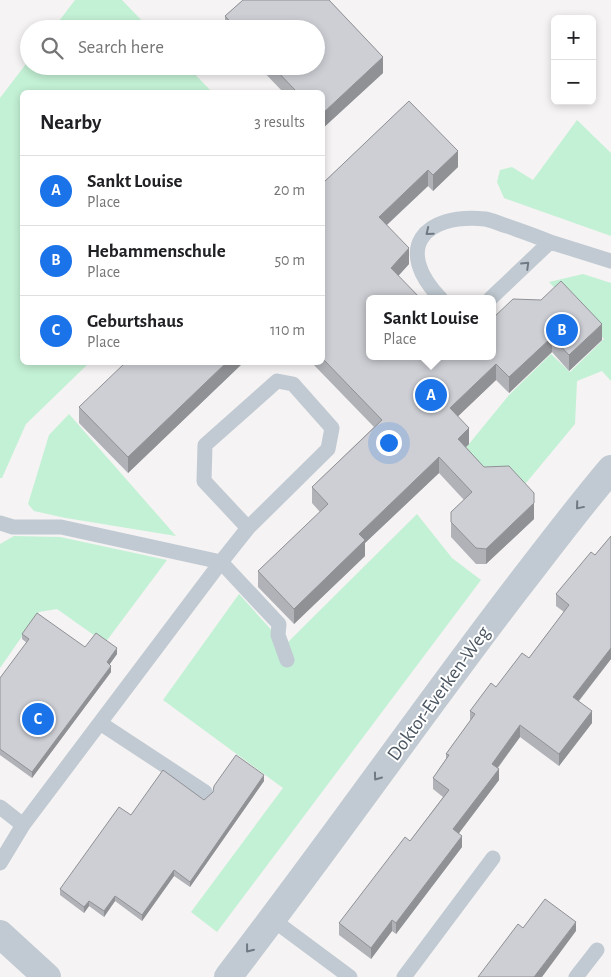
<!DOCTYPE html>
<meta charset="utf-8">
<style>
body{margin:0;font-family:"Alegreya Sans",sans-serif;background:#f2f2f2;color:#202124}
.controls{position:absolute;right:15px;top:15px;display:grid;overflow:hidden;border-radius:8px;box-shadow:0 2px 8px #0003}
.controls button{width:45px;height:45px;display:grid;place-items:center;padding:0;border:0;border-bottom:1px solid #e0e0e0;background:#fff;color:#202124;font:25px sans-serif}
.you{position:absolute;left:388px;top:442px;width:18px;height:18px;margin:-12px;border:4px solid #fff;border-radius:50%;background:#1a73e8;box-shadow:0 0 0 8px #1a73e833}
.badge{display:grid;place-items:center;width:32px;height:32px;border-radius:50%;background:#1a73e8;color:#fff;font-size:16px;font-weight:700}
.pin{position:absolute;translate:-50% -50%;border:2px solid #fff;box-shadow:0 1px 5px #0006}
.popup{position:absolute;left:366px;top:295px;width:130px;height:65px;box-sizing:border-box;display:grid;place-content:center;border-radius:8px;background:#fff;filter:drop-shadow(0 1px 4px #0005);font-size:16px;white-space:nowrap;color:#757577}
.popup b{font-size:19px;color:#202124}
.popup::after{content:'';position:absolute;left:50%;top:100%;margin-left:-10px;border:10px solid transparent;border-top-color:#fff}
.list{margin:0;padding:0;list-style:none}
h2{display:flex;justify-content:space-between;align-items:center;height:65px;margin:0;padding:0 20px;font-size:21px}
h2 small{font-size:16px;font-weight:400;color:#757577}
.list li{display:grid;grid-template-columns:32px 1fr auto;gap:15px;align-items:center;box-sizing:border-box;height:70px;padding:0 20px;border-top:1px solid #e0e0e0}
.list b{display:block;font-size:19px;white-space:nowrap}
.list p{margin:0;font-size:16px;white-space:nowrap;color:#757577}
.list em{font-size:16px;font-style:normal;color:#757577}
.icon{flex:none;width:28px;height:28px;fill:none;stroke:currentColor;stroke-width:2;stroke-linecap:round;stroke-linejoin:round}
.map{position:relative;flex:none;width:611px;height:977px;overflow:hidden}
.search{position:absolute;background:#fff;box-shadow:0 2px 8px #0003;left:20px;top:20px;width:305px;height:55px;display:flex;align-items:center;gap:12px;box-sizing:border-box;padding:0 18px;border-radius:28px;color:#757577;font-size:19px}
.panel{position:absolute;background:#fff;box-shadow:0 2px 8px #0003;left:20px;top:90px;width:305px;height:275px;border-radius:8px}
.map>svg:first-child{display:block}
.green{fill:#c3f1d5}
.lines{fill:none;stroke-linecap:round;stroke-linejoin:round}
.lane{stroke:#c1cad2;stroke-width:15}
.street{stroke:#c1cad2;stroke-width:28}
.wall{fill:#b0b2b7}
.shaded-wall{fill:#909195}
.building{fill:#cdcfd5;stroke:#909195}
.oneway{stroke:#6e7983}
.labels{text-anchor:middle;stroke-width:4;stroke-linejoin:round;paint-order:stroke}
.street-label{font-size:20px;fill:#4a5661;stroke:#fff}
</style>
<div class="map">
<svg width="611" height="977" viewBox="0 0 611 977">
<rect width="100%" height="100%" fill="#f5f3f3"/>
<path class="green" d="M75,0H122L150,29H53Z
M29,60V66H187L212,92H22V362L89,363L26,424L2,478H0V98Z
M577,120L611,153V236L504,198L497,182L500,170L512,167L533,180Z
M583,274L611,283V381L602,371L577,381L575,424L521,489L486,482L460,455L509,395L551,354L570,372L604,339L549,282Z
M69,414L176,536L66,518L34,511L28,504L49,435Z
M417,514L452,558L481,580L217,932L191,912L283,788L163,700L239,594L285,645Z
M14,536L60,537L167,560L105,643L57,609L39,612L0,668V544Z"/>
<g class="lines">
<path class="lane" d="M550,242L611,261
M441,299C393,249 423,213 485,219C492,220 500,224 507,226C521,231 536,236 550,242L490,299
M0,523L13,527H61L221,562L23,825L0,863
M248,528L204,481L205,445L277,381L293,384L332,428L328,449L248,528L221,562L279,624L278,635L287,660
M100,723L205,792
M0,807L23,825
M271,921L280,925L350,977
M404,977L493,858
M576,977L597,950"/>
<path class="street" d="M0,934L47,977
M228,977C327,849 419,716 517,588C548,548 578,508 611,469"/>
</g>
<path class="wall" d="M243,0H329L383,57V73L322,129V92H283L258,66H316V29H225V16Z
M409,101L458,167L433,191L428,186L387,225L409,264L398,276L370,356H492V319L602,340L569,371L552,352L509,393L496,380L458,416L469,444L466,447L484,467L534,493V519L486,564H476L451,537V512L464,500L439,473L365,543V556L294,624L258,587V571L320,512L312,503V487L374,427L311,362H322V184Z
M244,362L128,473L79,423V407Z
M611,536V659L579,701L592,723L559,766L520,737L498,768L499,780L459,833L462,847L396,934L392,931L371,959L339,935V923L410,841L443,797L433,789V778L446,759V754L470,721V711L496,687L529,658L564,612L556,606V594L595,555Z
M22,634L117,654L109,665L111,672L32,778L0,755V678L27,643L22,639Z
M264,781L190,887L174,876L142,921L115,901L104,917L89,906L84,913L60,895V889L131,815L204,800Z"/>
<path class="shaded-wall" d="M383,57V73L322,129V114Z
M458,151V167L433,191V175Z
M428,170V186L379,232V217Z
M409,248V264L391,284V268Z
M602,324V340L569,371V355Z
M552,337V352L509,393V377Z
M227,362H244L128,473V457Z
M496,364V380L450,424V408Z
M469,428V444L458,455V439Z
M439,457V473L365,543V556L294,624V609L359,534Z
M534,503V519L486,564V549Z
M117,648V654L107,668V662Z
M611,648V659L573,708V697Z
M111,666V672L32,778V772Z
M592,711V723L559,766V754Z
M520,725V737L492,775V764Z
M499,769V780L453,841V829Z
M264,775V781L190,887V882Z
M462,836V847L396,934V923Z
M174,870V876L142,921V915Z
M115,896V901L104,917V911Z
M89,901V906L84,913V907Z
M392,920V931L371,959V948Z
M576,922V931L542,977H534Z"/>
<path class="building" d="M243,0H329L383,57L322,114V92H297L272,66H316V29H237L225,16Z
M409,101L458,151L433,175L428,170L379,217L409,248L391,268L421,299H370V356H492V319L513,299L541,300L561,281L602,324L569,355L552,337L509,377L496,364L450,408L469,428L458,439L484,467L509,466L534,493V503L486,549L476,548L451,522V512L472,492L439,457L359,534L365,540L294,609L258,571L328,504L312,487L382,420L322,358V184Z
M126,362H227L128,457L79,407Z
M611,536V648L573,697L592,711L559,754L520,725L492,764L499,769L453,829L462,836L396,923L392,920L371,948L339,923L405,837L410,841L449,790L433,778L449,755L446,754L475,714L470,711L491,683L496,687L522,653L529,658L569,605L556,594L591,552L595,555Z
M37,613L85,647L96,633L117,648L107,662L111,666L32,772L0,749V678L29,639L22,634Z
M236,755L264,775L190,882L174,870L142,915L115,896L104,911L89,901L84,907L60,889L119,807L131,815L163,770L204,800L213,792L214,786Z
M545,899L576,922L534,977H478L518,924L523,928Z"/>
<defs><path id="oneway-chevron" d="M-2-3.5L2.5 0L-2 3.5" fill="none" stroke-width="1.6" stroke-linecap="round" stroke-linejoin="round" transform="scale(1.25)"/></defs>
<g class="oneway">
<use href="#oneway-chevron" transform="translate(429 232) rotate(141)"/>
<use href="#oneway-chevron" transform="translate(526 265) rotate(-44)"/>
<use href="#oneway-chevron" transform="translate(579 506) rotate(130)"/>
<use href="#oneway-chevron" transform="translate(377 777) rotate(126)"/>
<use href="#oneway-chevron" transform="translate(249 949) rotate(128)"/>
</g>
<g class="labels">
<g class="street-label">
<text transform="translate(438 693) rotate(-54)" y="7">Doktor-Everken-Weg</text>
</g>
</g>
</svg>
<div class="controls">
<button>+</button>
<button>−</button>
</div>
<div class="you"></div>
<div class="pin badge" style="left:431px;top:395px">A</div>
<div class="popup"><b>Sankt Louise</b>Place</div>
<div class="pin badge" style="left:562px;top:330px">B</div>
<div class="pin badge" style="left:38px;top:719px">C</div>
<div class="search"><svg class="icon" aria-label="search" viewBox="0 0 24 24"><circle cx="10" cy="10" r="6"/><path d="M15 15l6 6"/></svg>Search here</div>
<section class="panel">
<h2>Nearby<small>3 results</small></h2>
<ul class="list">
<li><span class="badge">A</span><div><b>Sankt Louise</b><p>Place</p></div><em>20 m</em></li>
<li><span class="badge">B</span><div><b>Hebammenschule</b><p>Place</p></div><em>50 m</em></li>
<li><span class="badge">C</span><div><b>Geburtshaus</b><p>Place</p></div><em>110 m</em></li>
</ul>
</section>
</div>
